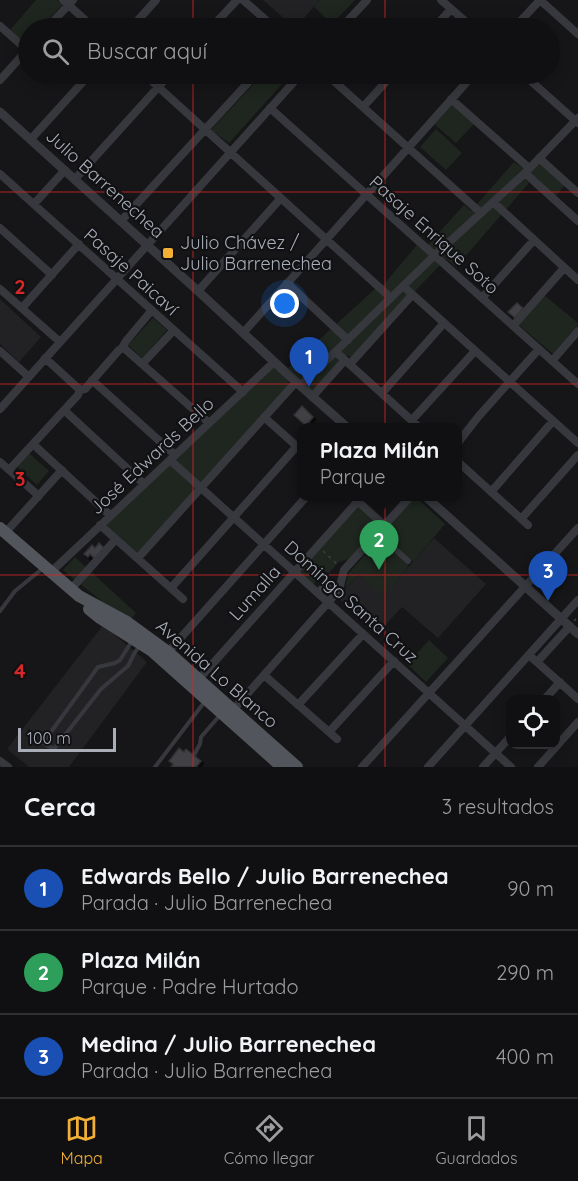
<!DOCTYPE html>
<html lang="es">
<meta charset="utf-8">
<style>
body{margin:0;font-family:Quicksand,sans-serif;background:#19191b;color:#f1f3f6}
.controls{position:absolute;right:18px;bottom:18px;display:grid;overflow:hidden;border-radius:12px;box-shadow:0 3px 15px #0003}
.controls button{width:54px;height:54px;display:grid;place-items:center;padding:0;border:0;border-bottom:2px solid #303032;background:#101012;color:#f1f3f6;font:30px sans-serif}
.scale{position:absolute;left:18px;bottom:15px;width:98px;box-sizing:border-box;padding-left:6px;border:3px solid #a8adb8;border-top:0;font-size:16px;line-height:21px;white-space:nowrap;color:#a8adb8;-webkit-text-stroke:4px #111113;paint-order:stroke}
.you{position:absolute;left:285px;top:304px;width:21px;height:21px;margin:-15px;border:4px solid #fff;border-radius:50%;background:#1a73e8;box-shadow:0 0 0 9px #1a73e833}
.badge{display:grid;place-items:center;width:39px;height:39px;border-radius:50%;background:#f2b134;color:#fff;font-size:20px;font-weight:700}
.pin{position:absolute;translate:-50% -50px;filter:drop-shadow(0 2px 3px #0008)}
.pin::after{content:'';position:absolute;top:32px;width:21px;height:18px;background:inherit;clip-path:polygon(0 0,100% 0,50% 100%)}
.popup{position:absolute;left:297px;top:423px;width:165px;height:78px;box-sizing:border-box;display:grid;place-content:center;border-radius:12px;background:#101012;filter:drop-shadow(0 2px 4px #0005);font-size:20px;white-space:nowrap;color:#9c9d9f}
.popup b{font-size:22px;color:#f1f3f6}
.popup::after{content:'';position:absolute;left:50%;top:100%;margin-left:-12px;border:12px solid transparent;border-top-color:#101012}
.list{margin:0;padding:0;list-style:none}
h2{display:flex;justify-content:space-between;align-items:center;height:78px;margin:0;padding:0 24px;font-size:26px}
h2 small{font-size:20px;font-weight:400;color:#9c9d9f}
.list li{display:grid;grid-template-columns:39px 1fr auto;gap:18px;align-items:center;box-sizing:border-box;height:84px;padding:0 24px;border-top:2px solid #303032}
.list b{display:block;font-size:22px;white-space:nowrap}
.list p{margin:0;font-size:20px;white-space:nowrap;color:#9c9d9f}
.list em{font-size:20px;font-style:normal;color:#9c9d9f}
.icon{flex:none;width:33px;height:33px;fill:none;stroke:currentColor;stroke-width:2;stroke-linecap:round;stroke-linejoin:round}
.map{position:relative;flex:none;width:578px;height:767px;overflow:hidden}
.search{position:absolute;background:#101012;box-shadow:0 3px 15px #0003;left:18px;right:18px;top:18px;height:66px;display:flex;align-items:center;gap:15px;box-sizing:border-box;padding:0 21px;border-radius:33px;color:#9c9d9f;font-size:22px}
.sheet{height:330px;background:#101012}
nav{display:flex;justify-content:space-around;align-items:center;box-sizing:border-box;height:84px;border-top:2px solid #303032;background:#101012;font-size:16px;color:#9c9d9f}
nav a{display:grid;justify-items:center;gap:3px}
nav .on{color:#f2b134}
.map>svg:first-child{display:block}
.built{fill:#222225}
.green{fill:#1e261f}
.building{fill:#404145;stroke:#303034;stroke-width:1.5;filter:url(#shadow)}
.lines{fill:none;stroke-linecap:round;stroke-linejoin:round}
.path{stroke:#3d3f44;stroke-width:1.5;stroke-dasharray:3 4.5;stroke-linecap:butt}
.service{stroke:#37383d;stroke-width:4}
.pedestrian{stroke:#37383d;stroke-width:6}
.minor{stroke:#37383d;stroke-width:8}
.tertiary{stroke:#37383d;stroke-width:9}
.primary{stroke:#53555c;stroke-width:12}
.grid{fill:none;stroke:#d62828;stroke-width:1.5;stroke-opacity:0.55}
.poi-dot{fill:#f2b134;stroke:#111113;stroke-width:2}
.labels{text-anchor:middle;stroke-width:4.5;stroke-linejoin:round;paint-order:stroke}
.street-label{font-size:18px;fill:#a8adb8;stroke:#111113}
.poi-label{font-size:18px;fill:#a8adb8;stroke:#111113;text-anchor:start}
.grid-label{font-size:20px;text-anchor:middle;font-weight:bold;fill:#d62828;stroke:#111113;stroke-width:4.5;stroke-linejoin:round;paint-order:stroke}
</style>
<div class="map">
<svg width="578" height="767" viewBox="0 0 578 767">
<defs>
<filter id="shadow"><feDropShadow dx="2.5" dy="2.5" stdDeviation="0" flood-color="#0009"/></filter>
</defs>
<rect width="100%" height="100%" fill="#161618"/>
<path class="built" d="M263,0H320L295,28Z
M0,299L41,337L19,362L0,344Z
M434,538L486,584L438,638L402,607L378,633L338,598L358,575L383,596Z
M103,625L147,662L69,767H29L7,749Z"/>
<path class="green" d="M36,0H57L62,5L40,28H28V41L26,44L10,30Z
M320,0H355L332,24L314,7Z
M263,74H291L229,143L211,130Z
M451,103L474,124L456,143L433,123Z
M436,129L462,153L446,170L420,147Z
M514,162L524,169L519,173L529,183L456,267L446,259L415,291L412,289L351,358L348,355L312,392L287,369L376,288L379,290L417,245L423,250L464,205L471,211Z
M540,162L565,185L555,197L529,174Z
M544,295L578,323V325L553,354L519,325Z
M153,318L167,330L142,358L128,345Z
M273,366L288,381L289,385L138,556L105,526Z
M29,453L49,471L37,485L16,466Z
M413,498L418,499L445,524L413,562L381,533Z
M357,505L379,525L349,559L339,562L329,573L325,572L313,585L297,571Z
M379,539L409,566L383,597L358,575L345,589L348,574Z
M75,557L136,613L129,621L105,604L63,570Z
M429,640L448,658L426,682L407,664Z"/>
<path class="building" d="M517,303L523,308L515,318L508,312Z
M302,406L313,417L306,426L294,415Z
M99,543L105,549L95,559L90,554L88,557L84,554L92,545L95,548Z
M325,580L331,586L324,594L317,589Z
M179,748L184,752L186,749L201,761L196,767H171L173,764L169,761Z"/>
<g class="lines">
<path class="path" d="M323,551L339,566
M574,621L578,617"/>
<path class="service" d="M0,611L15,591L42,569
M132,641L120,660L115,663L98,667L43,743L54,749L101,689L128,666L135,652L141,645
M194,755L200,744L201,737L221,714
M155,767L206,700"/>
<path class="pedestrian" d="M378,534L408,561"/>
<path class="minor" d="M63,0L94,28
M243,0L275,28
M441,0L473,28
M0,26L27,50
M47,28L73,0
M131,28L156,0
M211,28L237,0
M341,28L367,0
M434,28L451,9
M514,28L540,0L578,34
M144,74L391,298
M326,74L481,213
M523,74L578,123
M0,80L28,49
M451,99L529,168
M363,107L393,74
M270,108L578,384
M31,139L90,74
M539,158L578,193
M525,173L578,221
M0,174L243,392
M75,179L170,74
M493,202L578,280
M34,204L65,170
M121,221L256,74
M0,228L52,275
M287,283L348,340
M403,286L578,443
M0,289L60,342
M198,291L281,198
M482,298L534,240
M22,308L79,244
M513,326L564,268
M243,333L474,74
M122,348L125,349L209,423
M0,351L29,377
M336,352L420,428
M45,358L80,390
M552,361L578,331
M142,364L174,330
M350,364L412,295
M92,380L175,455
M300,386L435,255L525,173L578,118
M382,393L444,323
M312,397L345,360
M0,409L301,74
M64,410L144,484
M264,417L301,450
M412,420L475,351
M33,444L110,515
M457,444L478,417L539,349
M170,460L511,767
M457,461L528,525
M0,462L39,496
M9,470L78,395L80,390L85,389L119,350L122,348L126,341L152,310
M491,492L553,421
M352,496L385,526
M521,519L578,455
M100,525L183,599
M5,533L62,470
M138,558L296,382
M51,572L274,362
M171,588L297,446
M71,589L116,539
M168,652L307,496
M529,655L578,699
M537,662L570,626
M264,675L337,739
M199,679L358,501
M544,700L560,682
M298,705L363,634
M233,710L339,590L344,570L411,496
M329,732L394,661
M0,761L8,767
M362,767L578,528
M428,767L578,600
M483,767L510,737
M538,767L578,722"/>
<path class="tertiary" d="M0,112L198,291L296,382L348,428
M425,496L578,634"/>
<path class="primary" d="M0,528L79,596L127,622L168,652L297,767
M89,609L100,618L152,651L282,767"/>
</g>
<path class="grid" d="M193,0V28M385,0V28M193,74V767M385,74V767M0,192H578M0,384H578M0,575H578"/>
<rect class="poi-dot" x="162" y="247" width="12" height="12" rx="3"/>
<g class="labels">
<g class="street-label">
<text transform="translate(105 184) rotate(42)" y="6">Julio Barrenechea</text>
<text transform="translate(434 235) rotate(42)" y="6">Pasaje Enrique Soto</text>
<text transform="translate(131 272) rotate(42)" y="6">Pasaje Paicaví</text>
<text transform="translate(152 456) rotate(-43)" y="6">José Edwards Bello</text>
<text transform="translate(255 593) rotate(-48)" y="6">Lumalla</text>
<text transform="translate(351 602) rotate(42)" y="6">Domingo Santa Cruz</text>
<text transform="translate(217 674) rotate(41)" y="6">Avenida Lo Blanco</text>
</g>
<g class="poi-label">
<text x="180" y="249">Julio Chávez /<tspan x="180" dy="21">Julio Barrenechea</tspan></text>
</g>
</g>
<g class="grid-label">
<text x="20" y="294">2</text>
<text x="20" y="486">3</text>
<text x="20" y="678">4</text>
</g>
</svg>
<div class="controls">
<button><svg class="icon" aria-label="locate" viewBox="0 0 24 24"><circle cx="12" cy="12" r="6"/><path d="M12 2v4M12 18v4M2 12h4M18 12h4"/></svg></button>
</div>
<div class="scale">100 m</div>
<div class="you"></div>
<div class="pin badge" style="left:309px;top:387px;background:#1a4fb4">1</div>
<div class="pin badge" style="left:379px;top:570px;background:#2e9e5b">2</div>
<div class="popup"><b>Plaza Milán</b>Parque</div>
<div class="pin badge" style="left:548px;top:601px;background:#1a4fb4">3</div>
<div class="search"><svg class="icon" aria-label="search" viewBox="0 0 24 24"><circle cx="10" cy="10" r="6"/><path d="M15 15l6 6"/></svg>Buscar aquí</div>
</div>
<section class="sheet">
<h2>Cerca<small>3 resultados</small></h2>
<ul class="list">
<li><span class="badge" style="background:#1a4fb4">1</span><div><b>Edwards Bello / Julio Barrenechea</b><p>Parada · Julio Barrenechea</p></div><em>90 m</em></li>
<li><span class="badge" style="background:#2e9e5b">2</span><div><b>Plaza Milán</b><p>Parque · Padre Hurtado</p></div><em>290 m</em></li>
<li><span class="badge" style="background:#1a4fb4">3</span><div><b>Medina / Julio Barrenechea</b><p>Parada · Julio Barrenechea</p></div><em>400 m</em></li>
</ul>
</section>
<nav>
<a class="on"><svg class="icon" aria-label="map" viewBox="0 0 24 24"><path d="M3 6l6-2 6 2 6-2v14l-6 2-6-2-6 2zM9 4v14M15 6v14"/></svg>Mapa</a>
<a><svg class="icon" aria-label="directions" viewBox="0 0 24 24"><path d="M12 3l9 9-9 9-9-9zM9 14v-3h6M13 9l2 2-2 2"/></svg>Cómo llegar</a>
<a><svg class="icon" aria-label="saved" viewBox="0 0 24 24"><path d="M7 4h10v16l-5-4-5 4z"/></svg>Guardados</a>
</nav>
